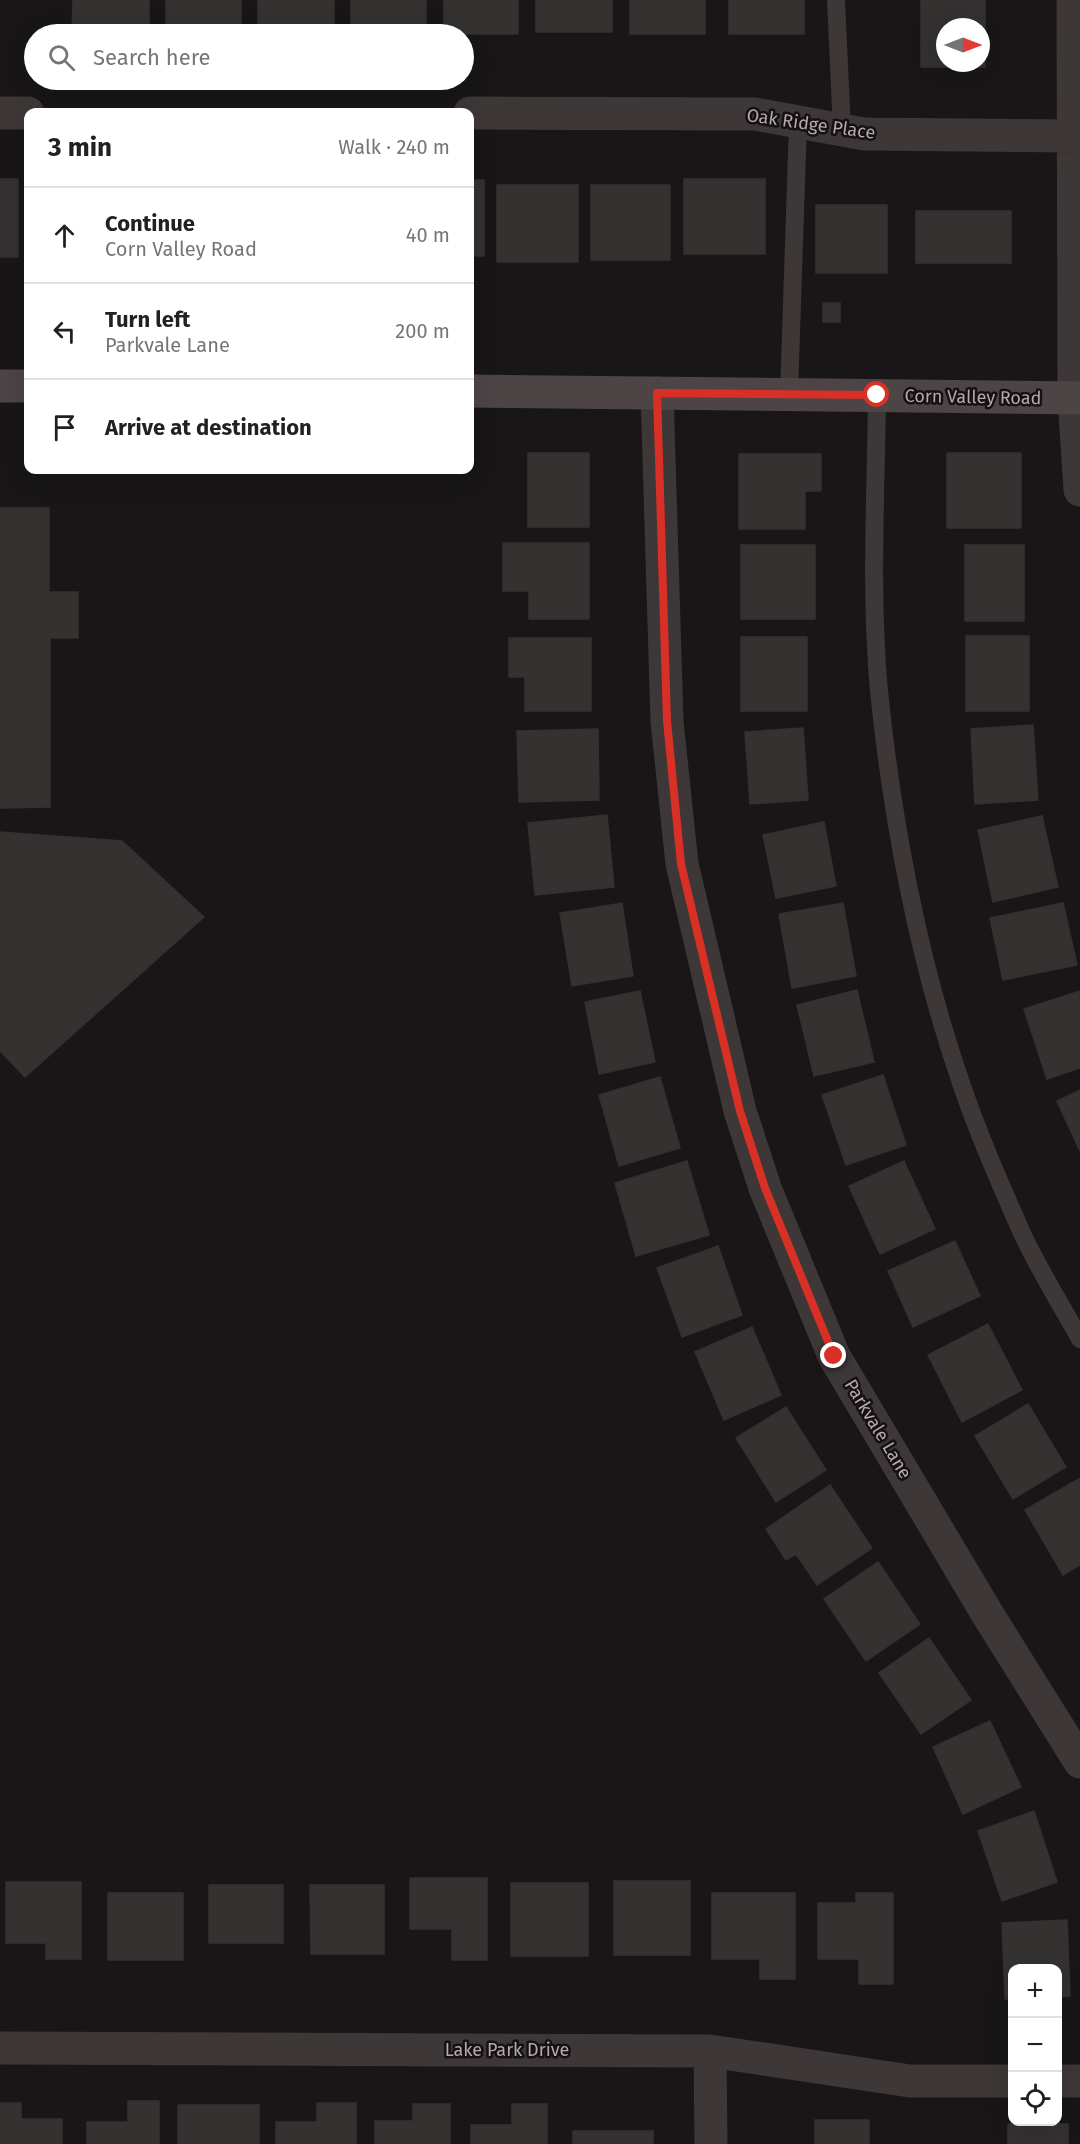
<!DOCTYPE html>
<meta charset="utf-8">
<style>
body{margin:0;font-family:"Fira Sans",sans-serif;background:#f6f6f6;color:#202124}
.controls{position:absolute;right:18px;bottom:18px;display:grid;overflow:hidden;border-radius:12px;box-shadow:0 6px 24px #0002}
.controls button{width:54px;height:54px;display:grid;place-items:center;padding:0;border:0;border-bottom:2px solid #e0e0e0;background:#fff;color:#202124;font:30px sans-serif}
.compass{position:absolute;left:936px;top:18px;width:54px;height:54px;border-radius:50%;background:#fff;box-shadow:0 6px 24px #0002;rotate:90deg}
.stop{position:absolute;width:18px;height:18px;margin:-14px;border:4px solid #d93025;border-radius:50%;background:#fff}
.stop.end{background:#d93025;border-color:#fff;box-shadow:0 2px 6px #0008}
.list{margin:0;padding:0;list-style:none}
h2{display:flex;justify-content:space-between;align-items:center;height:78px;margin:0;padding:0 24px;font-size:26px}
h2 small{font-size:20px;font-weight:400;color:#757577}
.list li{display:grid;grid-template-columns:39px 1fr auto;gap:18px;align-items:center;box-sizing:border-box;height:96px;padding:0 24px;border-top:2px solid #e0e0e0}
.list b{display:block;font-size:22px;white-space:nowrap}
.list p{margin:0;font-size:20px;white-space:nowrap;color:#757577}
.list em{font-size:20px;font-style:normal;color:#757577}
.icon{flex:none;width:33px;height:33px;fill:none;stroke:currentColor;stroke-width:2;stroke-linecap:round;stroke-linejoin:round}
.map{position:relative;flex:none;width:1080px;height:2144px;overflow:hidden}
.search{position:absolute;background:#fff;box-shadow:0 6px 24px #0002;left:24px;top:24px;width:450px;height:66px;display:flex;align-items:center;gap:15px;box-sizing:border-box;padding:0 21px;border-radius:33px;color:#757577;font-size:22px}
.panel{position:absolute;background:#fff;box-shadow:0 6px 24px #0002;left:24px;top:108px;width:450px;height:366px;border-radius:12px}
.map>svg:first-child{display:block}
.building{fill:#343131;stroke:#343030;stroke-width:1.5;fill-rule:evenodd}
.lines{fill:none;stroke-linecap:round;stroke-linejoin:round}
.service{stroke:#3d3737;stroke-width:18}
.minor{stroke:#3d3737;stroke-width:33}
.secondary{stroke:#4d4446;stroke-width:33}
.route{stroke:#d93025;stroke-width:8}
.labels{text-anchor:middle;stroke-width:5;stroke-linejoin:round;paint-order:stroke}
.street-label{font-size:18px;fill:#b8a7ab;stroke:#131111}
</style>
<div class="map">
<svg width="1080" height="2144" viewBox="0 0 1080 2144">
<rect width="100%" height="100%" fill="#181616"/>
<path class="building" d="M73,0H149V34L72,33Z
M166,0H241V34H166Z
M258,0H334V34H258Z
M351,0H426V34H351Z
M444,0H518V34H444Z
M536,0H612V32H536Z
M630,0H705V34H630Z
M729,0H804V34H729Z
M921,0H985V67H921ZM945,27H981V63H945Z
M0,179H18V257H0Z
M684,179H765V254H684Z
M470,180H484V256H470Z
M497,185H578V262H497Z
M591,185H670V260H591Z
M816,205H887V273H816Z
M916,211H1011V263H916Z
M823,303H840V322H823Z
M528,453H589V527H528Z
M947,453H1021V528H947Z
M739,454H821V491H805V529H739Z
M0,508H49V592H78V638H50V807L0,808Z
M503,543H589V619H529V591H503Z
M741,545H815V619H741Z
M965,545H1024V621H965Z
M966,636H1029V711H966Z
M741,637H807V711H741Z
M509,638H591V711H525V677H509Z
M1033,725L1038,800L975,804L971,729Z
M803,728L808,800L750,804L745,732Z
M598,729L599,800L519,802L517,731Z
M607,815L614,887L535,895L528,823Z
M1042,816L1058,887L993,902L978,830Z
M824,822L836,886L776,898L763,835Z
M0,832L122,841L204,917L25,1077L0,1051Z
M622,903L633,976L572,986L560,913Z
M843,903L856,976L792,988L779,914Z
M1063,903L1077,965L1003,980L990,918Z
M857,990L874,1062L814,1076L797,1005Z
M640,991L655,1062L599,1074L585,1002Z
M1080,991V1068L1047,1079L1024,1009Z
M883,1075L906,1145L846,1165L822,1095Z
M660,1077L680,1148L619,1166L599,1095Z
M1080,1090V1151L1057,1101Z
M687,1161L709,1235L636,1256L615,1183Z
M904,1161L935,1229L880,1254L849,1186Z
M955,1241L980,1296L913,1327L888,1271Z
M718,1246L742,1315L682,1337L657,1268Z
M988,1324L1022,1390L962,1422L928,1355Z
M752,1327L781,1395L724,1420L695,1352Z
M1028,1404L1066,1467L1013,1499L975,1436Z
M786,1407L826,1470L776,1502L736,1438Z
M1080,1478V1565L1063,1575L1025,1510Z
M830,1485L872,1548L817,1585L796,1554L786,1560L766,1529Z
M878,1562L920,1624L866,1661L824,1599Z
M929,1638L971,1700L921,1734L879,1673Z
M990,1721L1021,1787L963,1814L933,1747Z
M1034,1811L1057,1882L1002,1901L978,1831Z
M410,1878H487V1960H452V1929H410Z
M614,1881H690V1955H614Z
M6,1882H81V1959H46V1943H6Z
M511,1883H588V1956H511Z
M209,1885H283V1943H209Z
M310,1885H384V1954H311Z
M108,1893H183V1960H108Z
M712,1893H795V1979H760V1959H712Z
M856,1893H893V1984H859V1959H818V1903H856Z
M1067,1920L1070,1996L1058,1997V1968H1012V1999H1005L1002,1923Z
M128,2101H159V2144H87V2122H128Z
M0,2103H21V2119H62V2144H0Z
M317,2103H356V2144H276V2122H317Z
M413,2104H450V2144H375V2121H413Z
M512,2104H547V2144H471V2125H512Z
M178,2105H259V2144H178Z
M815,2120H869V2144H815Z
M1008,2124H1068V2144H1008Z
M573,2131H653V2144H573Z"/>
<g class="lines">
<path class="service" d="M836,0L842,130
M789,394L798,122
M877,395C876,493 870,593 879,691C892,819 918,958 960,1080C977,1131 999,1181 1021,1231C1038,1268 1060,1303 1080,1339"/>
<path class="minor" d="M1073,0L1074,398L1080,490
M0,113H28
M470,113L755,114L864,134L1080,136
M657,393L667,721L682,864L740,1111L765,1188L834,1356L988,1615L1080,1762
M0,2048L710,2051L910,2081H1012
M710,2051L711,2144
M1058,2081H1080"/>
<path class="secondary" d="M0,386H28
M470,391L1080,398"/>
</g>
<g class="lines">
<path class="route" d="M834,1356L765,1188L740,1111L681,864L667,721L657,393L877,395"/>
</g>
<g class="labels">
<g class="street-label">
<text transform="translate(811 124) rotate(8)" y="6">Oak Ridge Place</text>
<text transform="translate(973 397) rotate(1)" y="6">Corn Valley Road</text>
<text transform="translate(878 1429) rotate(59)" y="6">Parkvale Lane</text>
<text x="507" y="2056">Lake Park Drive</text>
</g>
</g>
</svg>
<div class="controls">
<button>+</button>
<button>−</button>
<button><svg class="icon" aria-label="locate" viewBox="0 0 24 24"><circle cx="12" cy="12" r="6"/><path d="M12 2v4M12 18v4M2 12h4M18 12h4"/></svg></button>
</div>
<svg class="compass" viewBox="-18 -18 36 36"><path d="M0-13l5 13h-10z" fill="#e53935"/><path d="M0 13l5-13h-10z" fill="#757577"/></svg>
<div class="stop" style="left:877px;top:395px"></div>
<div class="stop end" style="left:834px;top:1356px"></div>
<div class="search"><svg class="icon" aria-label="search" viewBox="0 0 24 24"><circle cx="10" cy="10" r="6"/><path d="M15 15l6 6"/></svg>Search here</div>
<section class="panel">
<h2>3 min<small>Walk · 240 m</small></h2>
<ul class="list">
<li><svg class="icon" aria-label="ahead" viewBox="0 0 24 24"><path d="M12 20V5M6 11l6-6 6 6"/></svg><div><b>Continue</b><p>Corn Valley Road</p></div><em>40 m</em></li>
<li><svg class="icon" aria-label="left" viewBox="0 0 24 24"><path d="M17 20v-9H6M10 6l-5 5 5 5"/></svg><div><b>Turn left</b><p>Parkvale Lane</p></div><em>200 m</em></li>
<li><svg class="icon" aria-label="arrive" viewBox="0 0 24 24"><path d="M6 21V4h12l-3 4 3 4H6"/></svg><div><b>Arrive at destination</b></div></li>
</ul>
</section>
</div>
